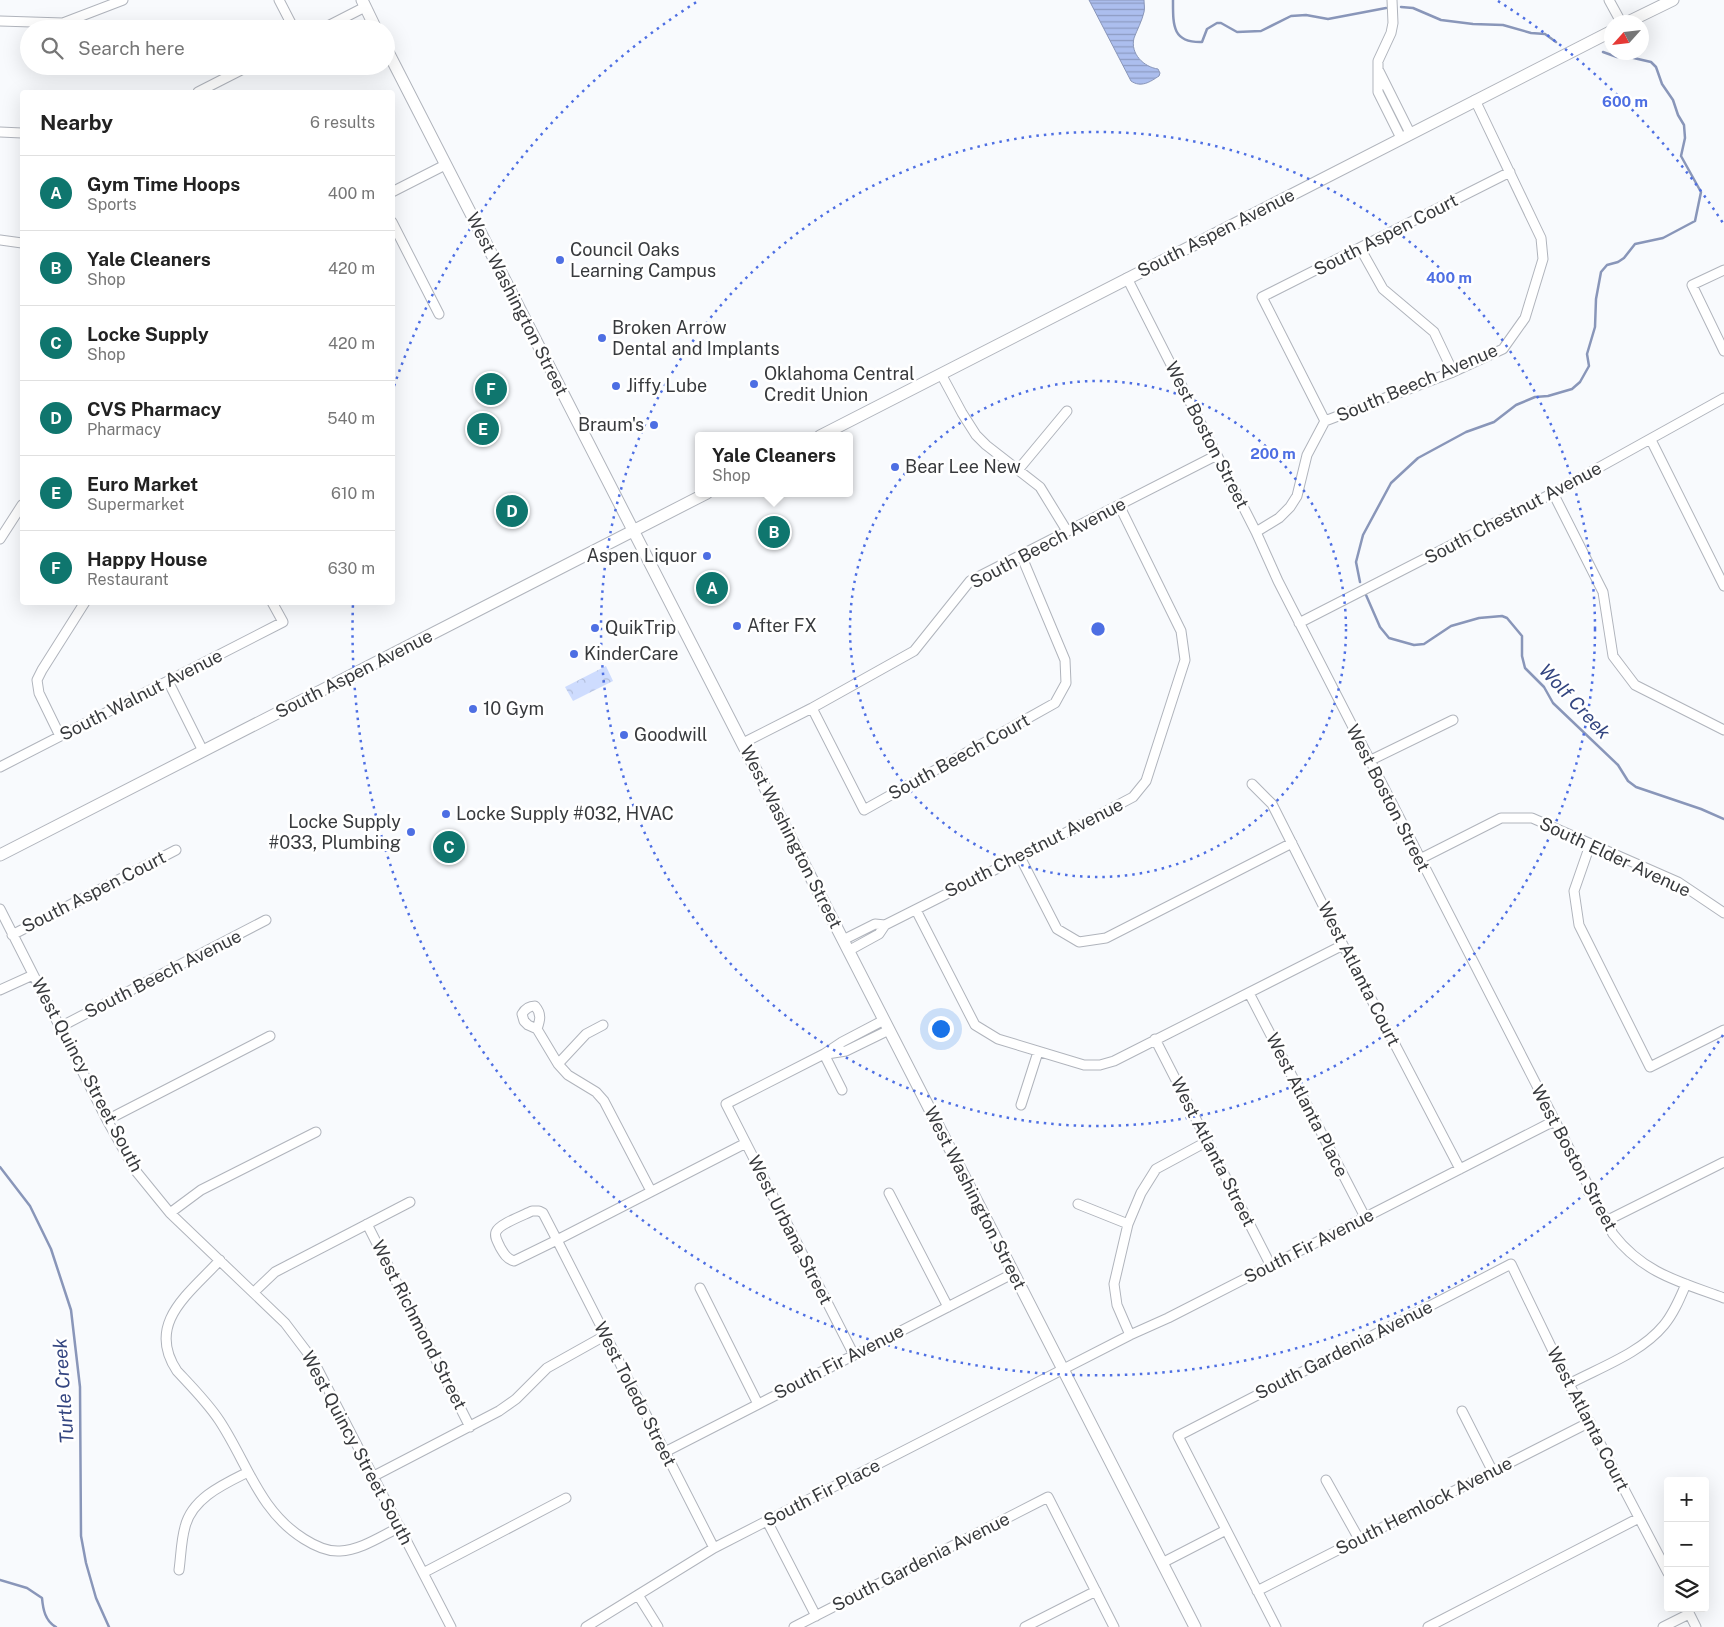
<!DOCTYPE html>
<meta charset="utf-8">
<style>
body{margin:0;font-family:"Public Sans",sans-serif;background:#f6f6f6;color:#222}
.controls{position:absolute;right:15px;bottom:15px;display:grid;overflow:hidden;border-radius:5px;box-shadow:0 5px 20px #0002}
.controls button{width:45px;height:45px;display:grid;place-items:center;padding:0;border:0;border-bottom:1px solid #e0e0e0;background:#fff;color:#222;font:25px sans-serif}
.compass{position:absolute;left:1604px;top:15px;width:45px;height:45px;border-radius:50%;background:#fff;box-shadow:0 5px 20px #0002;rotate:243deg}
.you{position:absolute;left:940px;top:1028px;width:18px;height:18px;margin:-12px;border:4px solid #fff;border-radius:50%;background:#1a73e8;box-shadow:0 0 0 8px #1a73e833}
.badge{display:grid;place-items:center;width:32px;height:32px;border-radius:50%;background:#0f766e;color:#fff;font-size:16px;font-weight:700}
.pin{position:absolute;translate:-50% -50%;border:2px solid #fff;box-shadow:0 1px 5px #0006}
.popup{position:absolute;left:695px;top:432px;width:158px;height:65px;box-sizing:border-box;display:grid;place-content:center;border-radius:5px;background:#fff;filter:drop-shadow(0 1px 4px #0005);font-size:16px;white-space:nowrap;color:#767676}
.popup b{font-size:19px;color:#222}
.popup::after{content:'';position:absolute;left:50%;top:100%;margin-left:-10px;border:10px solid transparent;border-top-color:#fff}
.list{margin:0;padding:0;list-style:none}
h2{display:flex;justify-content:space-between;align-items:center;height:65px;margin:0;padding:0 20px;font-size:21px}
h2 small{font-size:16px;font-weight:400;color:#767676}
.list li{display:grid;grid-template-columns:32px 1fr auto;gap:15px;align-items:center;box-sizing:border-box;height:75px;padding:0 20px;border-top:1px solid #e0e0e0}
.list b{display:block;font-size:19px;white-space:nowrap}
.list p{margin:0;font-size:16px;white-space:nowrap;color:#767676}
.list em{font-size:16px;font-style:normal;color:#767676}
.icon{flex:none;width:28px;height:28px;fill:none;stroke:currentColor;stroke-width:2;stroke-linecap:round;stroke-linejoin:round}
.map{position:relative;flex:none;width:1724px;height:1627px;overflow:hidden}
.search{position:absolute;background:#fff;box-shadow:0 5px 20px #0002;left:20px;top:20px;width:375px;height:55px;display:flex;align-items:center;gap:12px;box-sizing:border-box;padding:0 18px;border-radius:28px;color:#767676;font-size:19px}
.panel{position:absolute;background:#fff;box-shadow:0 5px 20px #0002;left:20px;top:90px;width:375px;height:515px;border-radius:5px}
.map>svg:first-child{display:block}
.park{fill:url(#park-crowns)}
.water{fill:url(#water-rules);stroke:#8996b9}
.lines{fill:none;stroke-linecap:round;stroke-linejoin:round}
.stream{stroke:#8996b9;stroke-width:2.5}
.minor-casing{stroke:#b0b4bc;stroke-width:11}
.major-casing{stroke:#b0b4bc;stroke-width:13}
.minor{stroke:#fff;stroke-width:9}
.major{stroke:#fff;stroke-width:11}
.ring{fill:none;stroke:#4e6fe3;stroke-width:2.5;stroke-dasharray:2.5 5}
.poi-dot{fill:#4e6fe3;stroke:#fff;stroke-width:2}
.labels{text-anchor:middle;stroke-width:5;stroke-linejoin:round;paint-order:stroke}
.street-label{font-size:18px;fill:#383a3d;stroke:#fff}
.poi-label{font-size:18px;fill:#383a3d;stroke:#fff;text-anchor:start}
.water-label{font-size:19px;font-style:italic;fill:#334580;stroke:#fff}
.centre{fill:#4e6fe3;stroke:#fff;stroke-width:2.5}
.ring-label{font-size:15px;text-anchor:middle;font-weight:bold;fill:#4e6fe3;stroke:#fff;stroke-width:5;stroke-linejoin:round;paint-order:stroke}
</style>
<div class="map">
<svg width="1724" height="1627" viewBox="0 0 1724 1627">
<defs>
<pattern id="park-crowns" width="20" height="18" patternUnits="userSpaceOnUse" patternTransform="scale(1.25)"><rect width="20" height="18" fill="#cedcfe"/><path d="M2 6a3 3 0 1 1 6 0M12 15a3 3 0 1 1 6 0" fill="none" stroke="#b2bedb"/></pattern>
<pattern id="water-rules" width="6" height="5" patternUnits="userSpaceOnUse" patternTransform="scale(1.25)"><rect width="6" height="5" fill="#acbeee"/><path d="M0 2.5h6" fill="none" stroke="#8d9bc2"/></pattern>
</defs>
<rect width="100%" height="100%" fill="#f8fafd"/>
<path class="park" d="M606,666L613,681L573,701L565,687Z"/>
<path class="water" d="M1089,0H1144C1144,4 1145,8 1144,12C1142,21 1137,30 1134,38C1130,54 1144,67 1158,69L1160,73L1159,76C1150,82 1141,88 1131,81Z"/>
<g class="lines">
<path class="stream" d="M1173,0C1173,25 1172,43 1202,42L1207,29L1217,23H1221L1237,32L1261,31L1291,16L1306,15L1328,19L1386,8
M1401,7L1413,8L1441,20L1473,24L1503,25L1531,33L1545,34L1556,42
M1360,582L1356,562L1363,535L1391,483L1418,458L1466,432L1494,422L1516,405L1535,397L1548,396L1572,389L1580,382L1589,366L1587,354L1595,327L1596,299L1601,272L1607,265L1618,262L1624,258L1635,244L1663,238L1695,221L1701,192L1681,156L1685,138L1684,125L1678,115L1673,100L1662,84L1656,67L1651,62L1625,56L1617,57L1603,52
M1366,595L1380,627L1389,638L1414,645L1424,644L1451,626L1479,618L1502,616L1507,618L1522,636V656L1525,668L1544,687L1553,703L1618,765L1628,781L1636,787L1701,809L1724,819
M0,1167L30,1206L51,1249L71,1310L80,1387L81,1536L86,1563L96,1598L109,1627
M0,1580L27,1588L42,1598C43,1609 45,1621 56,1627"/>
<g class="minor-casing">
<path id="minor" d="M279,0L294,29
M1392,0L1393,23L1391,33L1378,61V92L1401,138
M1609,0L1621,22
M0,21L63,23L123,0
M322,29L365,7
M1379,71L1410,133
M198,92L249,66
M0,132L22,133
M392,192L445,165
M392,222L439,314
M0,240L22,243
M1360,248L1383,289L1434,332L1453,372
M1724,270L1692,285L1724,351
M1127,278L1256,532L1278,581L1613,1234C1643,1273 1680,1282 1724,1298
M941,374L962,413L976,435L986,445L1040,487L1067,531
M1325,421L1262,297L1510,172
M1651,440L1724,586
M1018,470L1067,411
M1553,493L1603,592L1613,656L1635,685L1724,730
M1256,532L1279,518L1290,507L1297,496L1307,455L1325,421L1453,372L1503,349L1525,318L1543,259L1541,238L1475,100
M0,539L22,505
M1299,623L1553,493L1724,398
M168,681L203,751
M812,708L864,810L1055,703L1066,683L1065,660L1021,555
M60,736L39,693L37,680L42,670L85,602
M743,743L812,708L914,651L970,581L1217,455
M1369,761L1453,720
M0,767L283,622L272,602
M1252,784L1272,804L1343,945L1460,1169
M1590,845L1574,891L1579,925L1650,1067L1724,1030
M1020,857L1057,929L1079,942L1106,938L1292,843
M1420,859L1501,818H1532L1678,882L1724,913
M0,909L107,1120L135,1170L170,1213L285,1323L313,1360L451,1627
M916,910L975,1025L998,1039L1084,1065H1100L1114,1061L1343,945
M12,935L176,850
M843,940L875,924L885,925
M848,951L879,934L885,925L1020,857L1133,797L1146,781L1185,660L1181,631L1119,505
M0,990L33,975
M1249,993L1365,1217
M60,1027L266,920
M537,1029C540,1020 542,1014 535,1006C529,1006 525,1009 522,1014L524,1021L528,1025L537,1029L558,1064L568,1075L596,1092L604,1101L651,1191
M1155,1039L1271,1266
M824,1054L842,1090
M827,1054L846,1051L889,1030
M558,1064L586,1034L603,1025
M1021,1105L1038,1052
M107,1120L270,1036
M889,1193L948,1307
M1078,1204L1128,1224
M532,1211H539L543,1213L557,1240L514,1261C507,1259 504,1254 500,1247C498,1242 494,1237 496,1232C499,1224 524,1215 532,1211Z
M170,1213L201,1190L316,1132
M1606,1221L1724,1162
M367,1224L470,1427
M220,1260C190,1293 145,1323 177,1371C191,1386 207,1402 219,1420C247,1462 259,1511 304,1539C315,1546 327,1552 340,1551C361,1550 381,1536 400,1527
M700,1288L758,1404
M254,1292L275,1272L410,1202
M1130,1335L1117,1305L1114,1284L1128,1224L1141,1193L1156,1169L1206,1142
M854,1355L726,1104L824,1054L842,1042L884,1020
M1569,1384C1601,1367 1641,1353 1664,1325C1674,1313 1680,1298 1686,1284
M1462,1411L1493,1472
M665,1452L1014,1273
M374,1476L499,1411L516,1399L547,1368L606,1335
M1326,1480L1359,1539
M767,1521L816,1616
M714,1548L557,1240L746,1143
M1162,1563L1226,1530
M179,1570C181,1556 181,1541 185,1527C192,1498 224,1484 248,1472
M423,1573L566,1498
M1257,1591L1590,1422
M638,1595L658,1627
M1687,1609L1696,1627
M586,1627L714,1548L1130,1335L1168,1318L1554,1121
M794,1627L1048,1497L1114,1627
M1025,1627L1096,1591
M1276,1627L1178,1436L1511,1264L1569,1384L1668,1573
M1428,1627L1639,1518
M1663,1627L1689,1614"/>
</g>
<g class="major-casing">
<path id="major" d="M362,0L376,29
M1628,22L1673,0
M386,48L1195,1627
M820,436L1612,31
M0,855L707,493"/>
</g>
<use href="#minor" class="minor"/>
<use href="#major" class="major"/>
</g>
<g class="ring">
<circle cx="1098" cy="629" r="248"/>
<circle cx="1098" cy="629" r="497"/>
<path d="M1723 1035A745 745 0 0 1 353 603M394 386A745 745 0 0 1 698 1M1498 1A745 745 0 0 1 1723 223"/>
</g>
<g class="poi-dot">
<circle cx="560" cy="260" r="5"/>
<circle cx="602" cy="338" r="5"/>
<circle cx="754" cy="384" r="5"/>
<circle cx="616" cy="386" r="5"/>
<circle cx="654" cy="425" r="5"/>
<circle cx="895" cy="467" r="5"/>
<circle cx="707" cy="556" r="5"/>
<circle cx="737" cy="626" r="5"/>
<circle cx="595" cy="628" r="5"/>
<circle cx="574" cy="654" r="5"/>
<circle cx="473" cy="709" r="5"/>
<circle cx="624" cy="735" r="5"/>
<circle cx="446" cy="814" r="5"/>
<circle cx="411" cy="832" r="5"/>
</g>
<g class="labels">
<g class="street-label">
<text transform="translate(1216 233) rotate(-27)" y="6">South Aspen Avenue</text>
<text transform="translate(1386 235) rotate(-27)" y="6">South Aspen Court</text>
<text transform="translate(517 304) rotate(63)" y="6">West Washington Street</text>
<text transform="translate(1417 383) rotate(-23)" y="6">South Beech Avenue</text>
<text transform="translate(1207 435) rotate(63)" y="6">West Boston Street</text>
<text transform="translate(1513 513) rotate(-28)" y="6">South Chestnut Avenue</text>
<text transform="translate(1048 543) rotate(-28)" y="6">South Beech Avenue</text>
<text transform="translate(354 674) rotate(-27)" y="6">South Aspen Avenue</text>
<text transform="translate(141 695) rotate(-27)" y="6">South Walnut Avenue</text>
<text transform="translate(959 757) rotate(-29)" y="6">South Beech Court</text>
<text transform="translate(1388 798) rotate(63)" y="6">West Boston Street</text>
<text transform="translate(791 837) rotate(63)" y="6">West Washington Street</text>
<text transform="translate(1034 848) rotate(-27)" y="6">South Chestnut Avenue</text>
<text transform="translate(1615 857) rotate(25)" y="6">South Elder Avenue</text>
<text transform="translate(94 892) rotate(-27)" y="6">South Aspen Court</text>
<text transform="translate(163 974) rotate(-27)" y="6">South Beech Avenue</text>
<text transform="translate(1359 974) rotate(63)" y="6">West Atlanta Court</text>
<text transform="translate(87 1075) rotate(62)" y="6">West Quincy Street South</text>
<text transform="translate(1307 1105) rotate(63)" y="6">West Atlanta Place</text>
<text transform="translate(1213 1152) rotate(63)" y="6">West Atlanta Street</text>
<text transform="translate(1574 1158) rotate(62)" y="6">West Boston Street</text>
<text transform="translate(975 1198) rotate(63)" y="6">West Washington Street</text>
<text transform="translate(790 1230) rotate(63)" y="6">West Urbana Street</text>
<text transform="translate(1309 1246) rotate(-27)" y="6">South Fir Avenue</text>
<text transform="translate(419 1325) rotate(63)" y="6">West Richmond Street</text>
<text transform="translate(1344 1350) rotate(-27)" y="6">South Gardenia Avenue</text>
<text transform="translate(839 1362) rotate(-27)" y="6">South Fir Avenue</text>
<text transform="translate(635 1394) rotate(63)" y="6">West Toledo Street</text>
<text transform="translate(1588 1419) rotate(63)" y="6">West Atlanta Court</text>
<text transform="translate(357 1448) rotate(62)" y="6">West Quincy Street South</text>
<text transform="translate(822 1493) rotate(-27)" y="6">South Fir Place</text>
<text transform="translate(1424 1506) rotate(-27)" y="6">South Hemlock Avenue</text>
<text transform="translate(921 1562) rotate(-27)" y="6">South Gardenia Avenue</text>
</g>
<g class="poi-label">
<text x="570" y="256">Council Oaks<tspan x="570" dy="21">Learning Campus</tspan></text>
<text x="612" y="334">Broken Arrow<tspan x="612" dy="21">Dental and Implants</tspan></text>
<text x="764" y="380">Oklahoma Central<tspan x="764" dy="21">Credit Union</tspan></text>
<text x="626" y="392">Jiffy Lube</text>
<text x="644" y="431" text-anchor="end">Braum's</text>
<text x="905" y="473">Bear Lee New</text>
<text x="697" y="562" text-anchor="end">Aspen Liquor</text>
<text x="747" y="632">After FX</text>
<text x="605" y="634">QuikTrip</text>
<text x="584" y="660">KinderCare</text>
<text x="483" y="715">10 Gym</text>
<text x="634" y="741">Goodwill</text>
<text x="456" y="820">Locke Supply #032, HVAC</text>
<text x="401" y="828" text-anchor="end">Locke Supply<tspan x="401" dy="21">#033, Plumbing</tspan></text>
</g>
<g class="water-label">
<text transform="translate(1575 701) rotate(47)" y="7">Wolf Creek</text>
<text transform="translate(63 1391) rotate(-94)" y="7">Turtle Creek</text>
</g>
</g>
<circle cx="1098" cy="629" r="8" class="centre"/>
<g class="ring-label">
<text x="1625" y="107">600 m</text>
<text x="1449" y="283">400 m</text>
<text x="1273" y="459">200 m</text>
</g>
</svg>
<div class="controls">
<button>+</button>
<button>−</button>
<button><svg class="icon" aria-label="layers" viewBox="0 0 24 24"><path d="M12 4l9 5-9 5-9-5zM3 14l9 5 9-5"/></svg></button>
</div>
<svg class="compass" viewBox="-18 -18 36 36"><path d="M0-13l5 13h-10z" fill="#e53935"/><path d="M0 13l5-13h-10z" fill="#767676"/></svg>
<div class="you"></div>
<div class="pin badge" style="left:712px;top:588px">A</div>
<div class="pin badge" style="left:774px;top:532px">B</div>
<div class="popup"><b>Yale Cleaners</b>Shop</div>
<div class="pin badge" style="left:449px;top:847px">C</div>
<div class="pin badge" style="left:512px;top:511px">D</div>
<div class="pin badge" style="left:483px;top:429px">E</div>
<div class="pin badge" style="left:491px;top:389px">F</div>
<div class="search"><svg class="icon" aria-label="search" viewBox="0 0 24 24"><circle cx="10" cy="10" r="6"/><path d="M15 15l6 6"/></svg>Search here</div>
<section class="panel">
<h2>Nearby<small>6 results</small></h2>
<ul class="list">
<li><span class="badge">A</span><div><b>Gym Time Hoops</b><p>Sports</p></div><em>400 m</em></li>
<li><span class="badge">B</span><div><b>Yale Cleaners</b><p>Shop</p></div><em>420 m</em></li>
<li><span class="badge">C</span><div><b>Locke Supply</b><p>Shop</p></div><em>420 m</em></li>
<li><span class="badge">D</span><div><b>CVS Pharmacy</b><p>Pharmacy</p></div><em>540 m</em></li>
<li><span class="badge">E</span><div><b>Euro Market</b><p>Supermarket</p></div><em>610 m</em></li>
<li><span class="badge">F</span><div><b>Happy House</b><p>Restaurant</p></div><em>630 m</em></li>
</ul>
</section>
</div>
